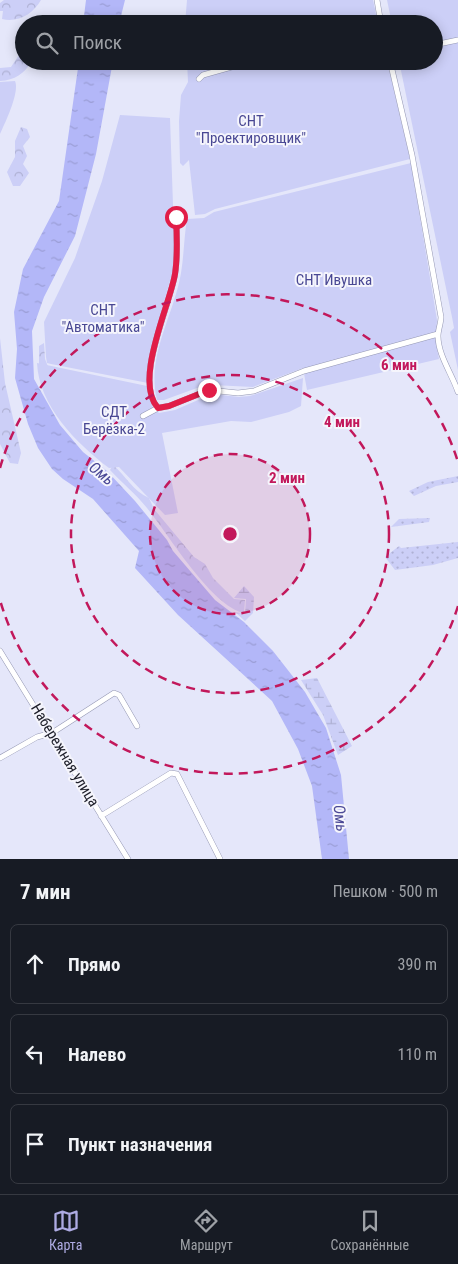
<!DOCTYPE html>
<html lang="ru">
<meta charset="utf-8">
<style>
body{margin:0;font-family:"Roboto Condensed",sans-serif;background:#242831;color:#f1f3f6}
.stop{position:absolute;width:15px;height:15px;margin:-11px;border:4px solid #e11d48;border-radius:50%;background:#fff}
.stop.end{background:#e11d48;border-color:#fff;box-shadow:0 1px 5px #0008}
.list{margin:0;padding:0;list-style:none}
h2{display:flex;justify-content:space-between;align-items:center;height:65px;margin:0;padding:0 20px;font-size:21px}
h2 small{font-size:16px;font-weight:400;color:#9ea1a6}
.list li{display:grid;grid-template-columns:32px 1fr auto;gap:15px;align-items:center;box-sizing:border-box;height:80px;margin:0 10px 10px;padding:0 10px;border:1px solid #363941;border-radius:8px}
.list b{display:block;font-size:19px;white-space:nowrap}
.list em{font-size:16px;font-style:normal;color:#9ea1a6}
.icon{flex:none;width:28px;height:28px;fill:none;stroke:currentColor;stroke-width:2;stroke-linecap:round;stroke-linejoin:round}
.map{position:relative;flex:none;width:458px;height:859px;overflow:hidden}
.search{position:absolute;background:#171b24;box-shadow:0 2px 12px #0003;left:15px;right:15px;top:15px;height:55px;display:flex;align-items:center;gap:12px;box-sizing:border-box;padding:0 18px;border-radius:28px;color:#9ea1a6;font-size:19px}
.sheet{height:335px;background:#171b24}
nav{display:flex;justify-content:space-around;align-items:center;box-sizing:border-box;height:70px;border-top:1px solid #363941;background:#171b24;font-size:14px;color:#9ea1a6}
nav a{display:grid;justify-items:center;gap:2px}
nav .on{color:#aeabe3}
.map>svg:first-child{display:block}
.grass{fill:url(#grass-dots)}
.forest{fill:url(#forest-crowns)}
.wetland{fill:url(#wetland-marsh)}
.garden{fill:#cccff7}
.water{fill:url(#water-ripples)}
.lines{fill:none;stroke-linecap:round;stroke-linejoin:round}
.minor-casing{stroke:#9598b4;stroke-width:6}
.minor{stroke:#fff;stroke-width:5}
.route{stroke:#e11d48;stroke-width:6}
.ring{fill:none;stroke:#c2185b;stroke-width:2.5;stroke-dasharray:9 6}
.labels{text-anchor:middle;stroke-width:4;stroke-linejoin:round;paint-order:stroke}
.park-label{font-size:15px;fill:#484793;stroke:#f5f5fc}
.street-label{font-size:15px;fill:#20212c;stroke:#f5f5fc}
.water-label{font-size:16px;font-style:italic;fill:#4b4996;stroke:#f5f5fc}
.centre{fill:#c2185b;stroke:#f5f5fc;stroke-width:2.5}
.ring-label{font-size:15px;text-anchor:middle;font-weight:bold;fill:#c2185b;stroke:#f5f5fc;stroke-width:4;stroke-linejoin:round;paint-order:stroke}
</style>
<div class="map">
<svg width="458" height="859" viewBox="0 0 458 859">
<defs>
<pattern id="grass-dots" width="8" height="8" patternUnits="userSpaceOnUse" patternTransform="scale(1.25)"><rect width="8" height="8" fill="#cccff7"/><path d="M2 2h.1M6 6h.1" fill="none" stroke="#afb1d4" stroke-width="1.8" stroke-linecap="round"/></pattern>
<pattern id="forest-crowns" width="20" height="18" patternUnits="userSpaceOnUse" patternTransform="scale(1.25)"><rect width="20" height="18" fill="#cccff7"/><path d="M2 6a3 3 0 1 1 6 0M12 15a3 3 0 1 1 6 0" fill="none" stroke="#afb1d4"/></pattern>
<pattern id="wetland-marsh" width="20" height="14" patternUnits="userSpaceOnUse" patternTransform="scale(1.25)"><rect width="20" height="14" fill="#cccff7"/><path d="M1 5h8M5 5V1M11 12h8M15 12V8" fill="none" stroke="#afb1d4"/></pattern>
<pattern id="water-ripples" width="26" height="14" patternUnits="userSpaceOnUse" patternTransform="scale(1.25)"><rect width="26" height="14" fill="#b3b7f8"/><path d="M2 4q2-2 4 0t4 0M15 11q2-2 4 0t4 0" fill="none" stroke="#9a9dd5"/></pattern>
</defs>
<rect width="100%" height="100%" fill="#e5e7fa"/>
<path class="grass" d="M458,476V482L436,486L414,496L409,491L428,482Z
M430,518L429,522L391,527L399,519Z
M458,542V558L433,565L395,570L385,557L399,546L401,548Z"/>
<path class="forest" d="M4,0H41C33,14 18,23 2,19L3,11H0V3Z
M24,28V61H32C24,74 15,80 0,81V68L11,67L23,49L21,37Z
M21,127L27,129L30,137L23,146L27,156L23,164L29,173L20,186H13L7,172L15,157V141Z
M0,338L5,383L21,453L18,464L10,463L0,444Z
M44,343L45,359L49,369L39,371V346Z
M113,465C126,476 133,491 149,498L154,509L194,557L205,564L213,578L234,599L245,600L244,613C211,606 169,535 147,508C136,494 122,483 110,470Z"/>
<path class="wetland" d="M244,586L254,597L253,613L245,621L235,612L245,614L246,599L234,598Z
M317,678L352,746L338,755L323,715L301,680Z"/>
<path class="garden" d="M187,0H373L378,24H185Z
M387,0H458V370L450,332L454,328L452,317L399,61H434V24H392Z
M187,61H387L410,159L215,209L205,214L195,215L189,160L183,166L180,163L179,121L181,95L188,82Z
M15,81C20,92 5,123 0,134V82Z
M120,115L170,118L175,263L149,357L148,383L51,364L47,363L46,357L44,322L75,258L102,181Z
M411,163L437,320L436,343L439,359L307,390L303,368L253,387L213,385L197,388L164,400H157C146,356 174,315 181,273C184,255 184,237 187,219L204,218L214,212Z
M37,363L147,386L152,406L159,413L175,410L212,394L239,397L250,396L303,378L301,406L289,412L251,422L231,421L162,433L178,513L165,515L119,467L109,468C76,443 39,406 37,363Z"/>
<path class="water" d="M86,0H125L119,24H83Z
M79,61H113L96,154L75,236L44,297L32,331L34,379L60,425L83,452L107,471L135,501L167,540L173,551L215,600L244,622L273,651L305,692L326,728L341,775L349,859H322L312,786L298,749L272,701L178,615L135,568L139,551L93,499L63,479L52,469L38,448L28,424L15,378L17,349L14,312L23,269L59,201Z"/>
<g class="lines">
<g class="minor-casing">
<path id="minor" d="M377,0L381,24
M434,45L458,40
M390,61L412,155L441,317C441,323 438,330 438,336C438,355 452,374 458,392
M199,79L203,75L253,61
M158,408C133,381 170,306 175,274C178,255 177,236 176,217
M143,416L158,408L169,406L209,390L238,393L254,391L304,371L438,334
M0,651L128,859
M0,758L37,737L52,733L114,693L119,695L137,726
M101,816L171,773L177,774L220,859"/>
</g>
<use href="#minor" class="minor"/>
</g>
<g class="lines">
<path class="route" d="M176,217C177,236 178,255 175,274C170,305 133,381 158,408L169,406L209,390"/>
</g>
<circle cx="230" cy="534" r="80" fill="#c2185b" fill-opacity=".12"/>
<g class="ring">
<circle cx="230" cy="534" r="80"/>
<circle cx="230" cy="534" r="159"/>
<path d="M458 606A239 239 0 0 1 0 600M0 468A239 239 0 0 1 458 462"/>
</g>
<g class="labels">
<g class="park-label">
<text x="251" y="126">СНТ<tspan x="251" dy="17">"Проектировщик"</tspan></text>
<text x="334" y="285">СНТ Ивушка</text>
<text x="103" y="315">СНТ<tspan x="103" dy="17">"Автоматика"</tspan></text>
<text x="114" y="417">СДТ<tspan x="114" dy="17">Берёзка-2</tspan></text>
</g>
<g class="street-label">
<text transform="translate(65 755) rotate(59)" y="5">Набережная улица</text>
</g>
<g class="water-label">
<text transform="translate(102 473) rotate(39)" y="6">Омь</text>
<text transform="translate(341 818) rotate(83)" y="6">Омь</text>
</g>
</g>
<circle cx="230" cy="534" r="8" class="centre"/>
<g class="ring-label">
<text x="399" y="370">6 мин</text>
<text x="342" y="427">4 мин</text>
<text x="287" y="483">2 мин</text>
</g>
</svg>
<div class="stop" style="left:176px;top:217px"></div>
<div class="stop end" style="left:209px;top:390px"></div>
<div class="search"><svg class="icon" aria-label="search" viewBox="0 0 24 24"><circle cx="10" cy="10" r="6"/><path d="M15 15l6 6"/></svg>Поиск</div>
</div>
<section class="sheet">
<h2>7 мин<small>Пешком · 500 m</small></h2>
<ul class="list">
<li><svg class="icon" aria-label="ahead" viewBox="0 0 24 24"><path d="M12 20V5M6 11l6-6 6 6"/></svg><div><b>Прямо</b></div><em>390 m</em></li>
<li><svg class="icon" aria-label="left" viewBox="0 0 24 24"><path d="M17 20v-9H6M10 6l-5 5 5 5"/></svg><div><b>Налево</b></div><em>110 m</em></li>
<li><svg class="icon" aria-label="arrive" viewBox="0 0 24 24"><path d="M6 21V4h12l-3 4 3 4H6"/></svg><div><b>Пункт назначения</b></div></li>
</ul>
</section>
<nav>
<a class="on"><svg class="icon" aria-label="map" viewBox="0 0 24 24"><path d="M3 6l6-2 6 2 6-2v14l-6 2-6-2-6 2zM9 4v14M15 6v14"/></svg>Карта</a>
<a><svg class="icon" aria-label="directions" viewBox="0 0 24 24"><path d="M12 3l9 9-9 9-9-9zM9 14v-3h6M13 9l2 2-2 2"/></svg>Маршрут</a>
<a><svg class="icon" aria-label="saved" viewBox="0 0 24 24"><path d="M7 4h10v16l-5-4-5 4z"/></svg>Сохранённые</a>
</nav>
